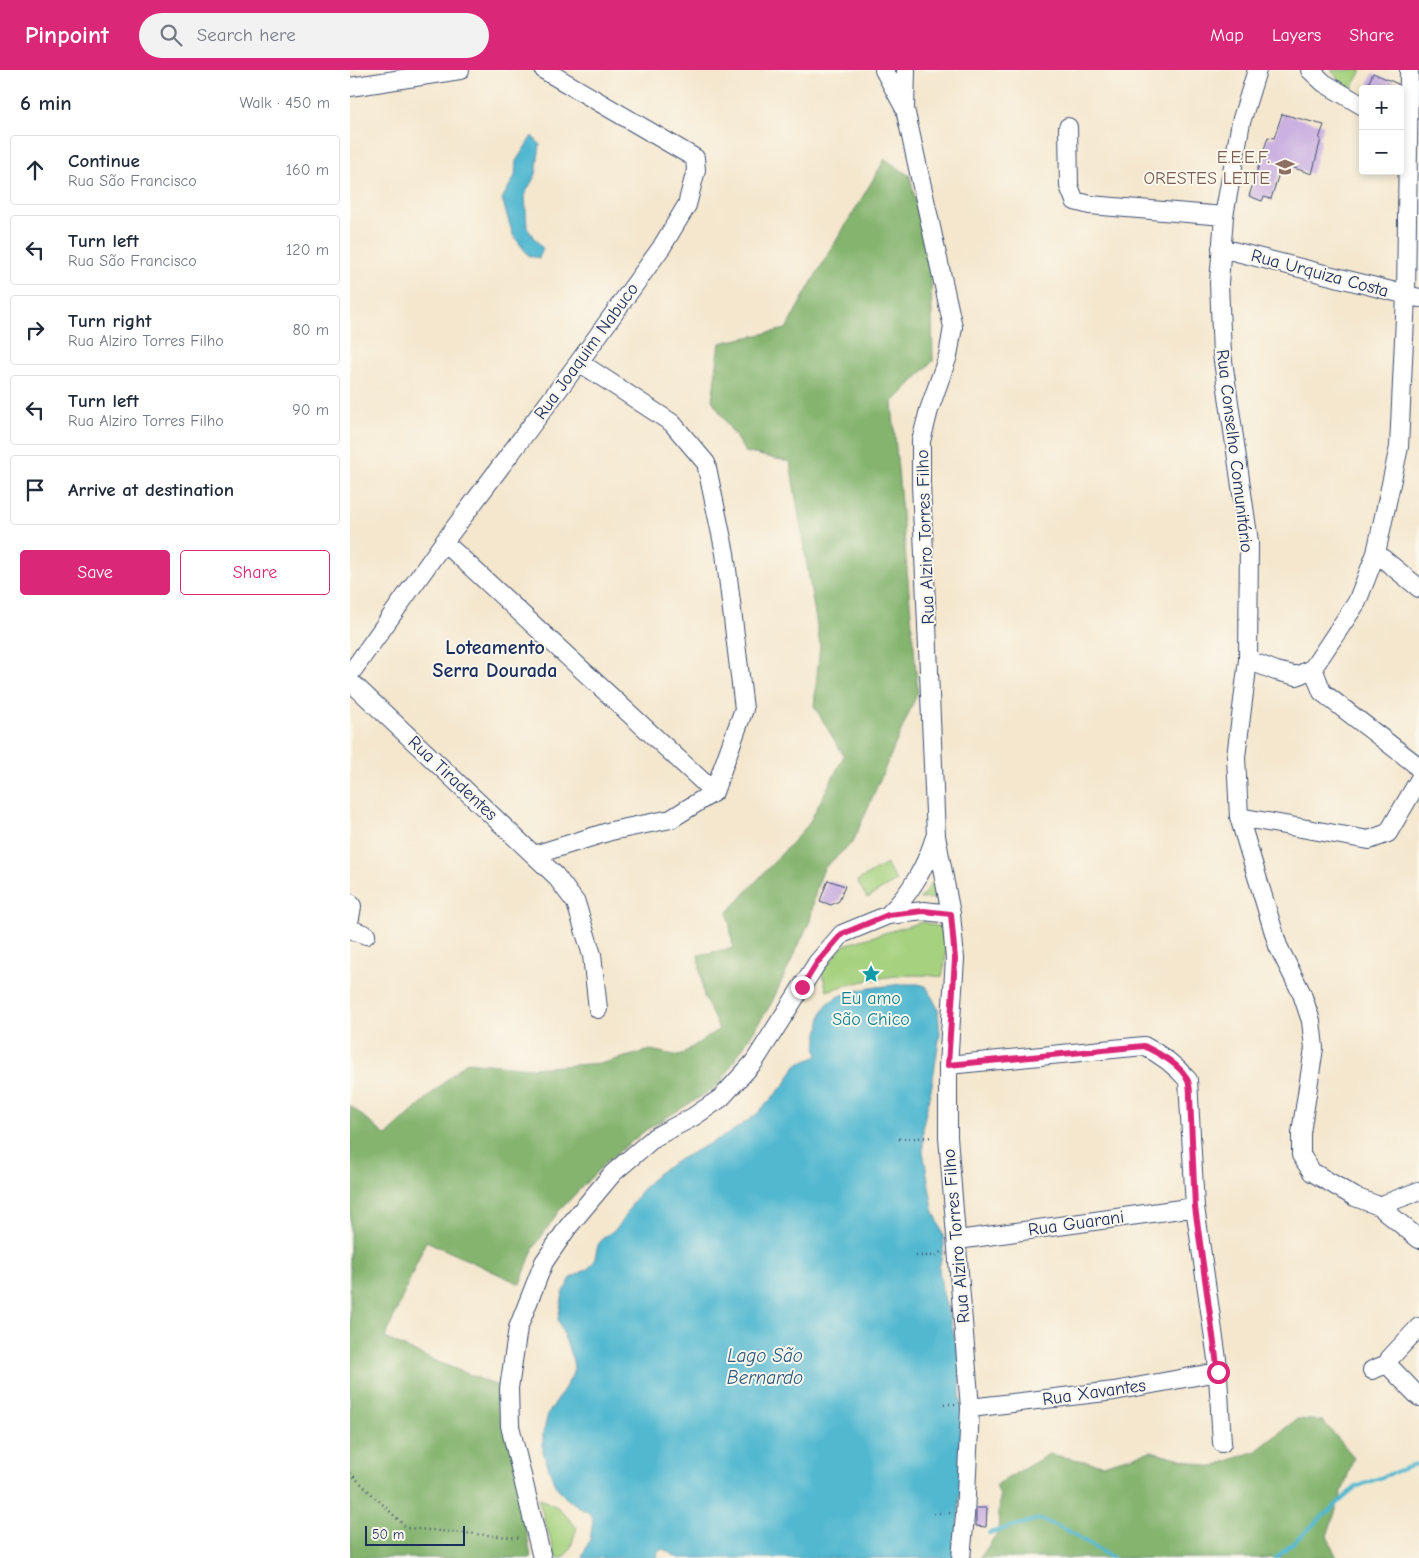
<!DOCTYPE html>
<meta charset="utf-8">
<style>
body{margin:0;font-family:"Comic Neue",sans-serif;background:#f2f2f3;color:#1f2937}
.controls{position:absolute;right:15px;top:15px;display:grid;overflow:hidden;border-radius:5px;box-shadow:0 2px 8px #0003}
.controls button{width:45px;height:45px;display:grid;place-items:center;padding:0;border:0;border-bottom:1px solid #e0e1e3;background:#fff;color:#1f2937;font:25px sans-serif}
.scale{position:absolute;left:15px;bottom:12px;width:100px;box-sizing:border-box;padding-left:5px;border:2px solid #1b2f5e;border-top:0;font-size:14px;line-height:18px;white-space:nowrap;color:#1b2f5e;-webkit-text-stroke:4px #fbf7ec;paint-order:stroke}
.stop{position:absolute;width:15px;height:15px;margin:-11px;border:4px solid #db2777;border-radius:50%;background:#fff}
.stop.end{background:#db2777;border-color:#fff;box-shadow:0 1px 5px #0008}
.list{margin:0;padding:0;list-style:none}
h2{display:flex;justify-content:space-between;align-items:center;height:65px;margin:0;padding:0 20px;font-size:21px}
h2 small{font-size:16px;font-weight:400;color:#747a83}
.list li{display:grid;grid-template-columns:32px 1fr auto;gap:15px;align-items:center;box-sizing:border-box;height:70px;margin:0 10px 10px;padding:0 10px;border:1px solid #e0e1e3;border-radius:5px}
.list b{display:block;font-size:19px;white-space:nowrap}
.list p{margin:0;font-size:16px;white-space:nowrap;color:#747a83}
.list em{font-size:16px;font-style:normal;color:#747a83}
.actions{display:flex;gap:10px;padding:15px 20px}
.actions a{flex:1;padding:11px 0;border:1px solid #db2777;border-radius:5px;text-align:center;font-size:18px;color:#db2777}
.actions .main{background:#db2777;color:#fff}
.icon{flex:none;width:28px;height:28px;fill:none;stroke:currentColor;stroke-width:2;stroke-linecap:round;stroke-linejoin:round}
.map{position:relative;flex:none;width:1069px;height:1488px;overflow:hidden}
header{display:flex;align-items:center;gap:30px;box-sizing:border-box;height:70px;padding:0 25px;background:#db2777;color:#fff}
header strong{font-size:24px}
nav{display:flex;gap:28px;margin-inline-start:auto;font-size:18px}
.search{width:350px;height:45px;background:#f2f2f3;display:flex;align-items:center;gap:12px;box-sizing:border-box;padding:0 18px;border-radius:28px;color:#747a83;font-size:19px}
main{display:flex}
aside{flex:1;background:#fff}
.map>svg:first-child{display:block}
.green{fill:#a6d27f;stroke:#60806e}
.forest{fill:#84b46e;stroke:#507266}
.water{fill:#51b8d0;stroke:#367497}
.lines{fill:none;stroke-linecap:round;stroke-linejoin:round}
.stream{stroke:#51b8d0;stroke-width:4}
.building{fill:#cbb1e1}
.minor-casing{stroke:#3c4b6f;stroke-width:20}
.path{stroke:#3c4b6f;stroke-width:2.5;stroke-dasharray:1 4;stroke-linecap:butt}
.minor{stroke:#fff;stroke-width:18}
.route{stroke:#db2777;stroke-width:6}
.labels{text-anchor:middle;stroke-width:4;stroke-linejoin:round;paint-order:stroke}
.education-label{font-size:18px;fill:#785e54;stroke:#fbf7ec;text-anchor:end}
.street-label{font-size:18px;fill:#1b2f5e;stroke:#fbf7ec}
.culture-label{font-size:18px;fill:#0d838f;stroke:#fbf7ec}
.water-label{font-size:19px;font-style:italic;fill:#2b5880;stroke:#fbf7ec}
.quarter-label{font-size:20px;font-weight:bold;fill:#1b2f5e;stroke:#fbf7ec}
</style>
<header>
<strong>Pinpoint</strong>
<div class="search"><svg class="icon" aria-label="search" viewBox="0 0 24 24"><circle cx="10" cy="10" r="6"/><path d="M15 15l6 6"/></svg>Search here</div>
<nav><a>Map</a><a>Layers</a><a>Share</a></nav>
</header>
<main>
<aside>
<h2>6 min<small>Walk · 450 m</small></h2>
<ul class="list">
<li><svg class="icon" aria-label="ahead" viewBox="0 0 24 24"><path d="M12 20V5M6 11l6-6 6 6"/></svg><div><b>Continue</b><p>Rua São Francisco</p></div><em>160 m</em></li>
<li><svg class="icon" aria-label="left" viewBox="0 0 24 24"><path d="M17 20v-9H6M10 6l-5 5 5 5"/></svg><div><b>Turn left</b><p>Rua São Francisco</p></div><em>120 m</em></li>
<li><svg class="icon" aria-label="right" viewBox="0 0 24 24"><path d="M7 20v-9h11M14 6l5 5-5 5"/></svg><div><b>Turn right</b><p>Rua Alziro Torres Filho</p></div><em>80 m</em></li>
<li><svg class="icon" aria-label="left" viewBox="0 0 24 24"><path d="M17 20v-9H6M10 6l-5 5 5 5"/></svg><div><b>Turn left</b><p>Rua Alziro Torres Filho</p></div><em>90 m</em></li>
<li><svg class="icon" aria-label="arrive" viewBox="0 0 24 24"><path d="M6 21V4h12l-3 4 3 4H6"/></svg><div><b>Arrive at destination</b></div></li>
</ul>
<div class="actions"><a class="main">Save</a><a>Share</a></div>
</aside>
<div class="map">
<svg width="1069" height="1488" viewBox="0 0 1069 1488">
<rect width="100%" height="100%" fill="#fbf7ec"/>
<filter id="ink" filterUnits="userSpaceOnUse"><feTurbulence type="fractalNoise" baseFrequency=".02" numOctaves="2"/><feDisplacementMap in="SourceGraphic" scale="10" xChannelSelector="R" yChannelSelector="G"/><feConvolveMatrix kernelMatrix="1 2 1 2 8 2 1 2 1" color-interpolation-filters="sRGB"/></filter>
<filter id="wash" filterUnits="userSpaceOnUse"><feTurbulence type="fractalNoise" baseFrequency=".0096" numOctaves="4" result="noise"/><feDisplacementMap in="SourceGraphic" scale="20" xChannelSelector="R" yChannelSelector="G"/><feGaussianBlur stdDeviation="1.12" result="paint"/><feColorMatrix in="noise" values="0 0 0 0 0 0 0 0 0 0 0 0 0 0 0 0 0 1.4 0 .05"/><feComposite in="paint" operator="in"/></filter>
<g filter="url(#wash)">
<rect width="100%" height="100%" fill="#f4e7ce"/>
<path class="green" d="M981,0H1012L1001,21L993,15Z
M536,794L546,811L517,828L507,811Z
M588,804L590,828L570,829Z
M572,852L590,857C599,874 596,889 592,907C555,901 512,910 477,921L472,902L494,875Z
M188,1428L209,1438L227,1458L220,1479L213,1488H206Z"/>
<path class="forest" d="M535,89L560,106L581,204L583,291L542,333L568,622L503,772L474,798L466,820L460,851L421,934L368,1016L296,1060L257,1091L208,1142L183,1179L170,1214L76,1171L35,1268L78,1288L153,1318L181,1488H0V1035L36,1066L116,992L181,998L253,993L301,980L329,986L369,959L354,927L348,885L383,878L378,842L458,755L494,686L464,636L470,575L440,392L395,382L362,330L370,273L436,259C466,201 502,146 535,89Z
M947,1349L973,1351L1004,1387L977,1466L987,1488H630L648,1462L650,1426L646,1415L699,1384L753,1395L801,1381L861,1397L906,1381Z"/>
<path class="water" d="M182,66L190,74L186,104L175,124L177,158L193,179L189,188L179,186L163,165L152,129L165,106L166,91Z
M552,914H568L576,916L588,939L590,964L582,1015L573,1055V1081L583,1139L593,1164L594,1175L589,1199L592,1219L611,1292L610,1323L615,1364L605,1488H328L313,1479L308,1481L307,1488H232L240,1469L243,1452L240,1444L216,1428L205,1415L193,1382V1364L198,1344L221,1308L224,1299L223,1291L208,1249L213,1223L221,1208L239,1198L244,1192L248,1175L253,1168L267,1158L290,1122L307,1104L328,1090L378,1064L393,1054L407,1044L435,1014L446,995L468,986C465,976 467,969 469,959C470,952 471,943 475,937C488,919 531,917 552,914Z"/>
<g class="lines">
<path class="stream" d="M639,1463L689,1449L715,1459L762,1488
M926,1488L1006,1417L1069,1393"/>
</g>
<g id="blocks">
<path class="building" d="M1023,3L1048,14V19H1016Z
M932,44L974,55L969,69H971L962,104L932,94L921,129L914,127L912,131L899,126L918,67L924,68Z
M478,810L495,816L489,831L481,835L470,831Z
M626,1438H637L636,1457L626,1456Z"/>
</g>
</g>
<g filter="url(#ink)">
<use href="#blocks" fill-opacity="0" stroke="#3c4b6f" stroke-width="1"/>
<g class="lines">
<g class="minor-casing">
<path id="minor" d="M534,0L555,39
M556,0L555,39L603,257L598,286L579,340L571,371V414L586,766L601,844L605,889L598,995V1067L620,1338L615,1446L611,1488
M907,0L891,52L874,146L869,213L872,284L899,472L898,590L886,687L889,747L928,876L952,924L961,951L964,978L951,1063V1085L962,1102L1005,1127L1029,1136L1069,1169
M960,0L974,13L1013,36
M0,17L110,0
M718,57L719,116L725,131L740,135L874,146
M871,178L1069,228
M94,472L364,722
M1026,483L1069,518
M898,590L926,601L947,606L963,598L1007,532L1026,483L1049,377L1056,226L1059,0
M963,598L972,622L1064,693L1069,699
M0,604L94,472L229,292L311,178L337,135L346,100L345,88L194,0
M0,611L205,805L226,833L242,885L248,939
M889,747L1019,770L1038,763L1069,710
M184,785L261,761L321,749L364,722L394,639L375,483L356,393L322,353L229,292
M0,833L2,836L0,848
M538,845C560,824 576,796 585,767
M0,859L16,865
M598,995L794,976C812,985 825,995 838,1010L845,1137L867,1289L872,1373
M1029,1136L1069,1121
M608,1170L845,1137
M1037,1294L1069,1327
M1022,1300L1037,1294L1040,1288L1069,1257
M620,1338L764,1321L868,1302
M192,1488L160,1356L159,1318L168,1258L194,1192L218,1157L263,1103L305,1067L343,1047L371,1028L404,992L467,893L492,864L538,845L574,841L601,844"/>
</g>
<path class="path" d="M549,1069L584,1067
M566,1186H586L592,1181
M594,1334H606
M0,1403L57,1458L171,1468
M584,1443H600"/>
<use href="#minor" class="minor"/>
</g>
</g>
<g class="lines" filter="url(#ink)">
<path class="route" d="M452,917L467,893L492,864L538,845L574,841L601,844L605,889L598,995L794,976C808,983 832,995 838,1011C840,1016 840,1022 840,1027L845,1137L868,1302"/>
</g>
<defs>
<g id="school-bare" transform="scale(1.5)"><path d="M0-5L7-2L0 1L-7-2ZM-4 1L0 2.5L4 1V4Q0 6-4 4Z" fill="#8d6e63" stroke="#fbf7ec" stroke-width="2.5" paint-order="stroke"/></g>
<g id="sight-bare" transform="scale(1.5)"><path d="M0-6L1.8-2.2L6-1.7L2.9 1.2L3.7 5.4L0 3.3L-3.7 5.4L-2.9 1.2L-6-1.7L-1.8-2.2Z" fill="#0f9aa8" stroke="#fbf7ec" stroke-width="2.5" paint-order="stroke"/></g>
</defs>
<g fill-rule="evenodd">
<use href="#school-bare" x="935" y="97"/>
<use href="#sight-bare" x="521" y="904"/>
</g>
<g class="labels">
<g class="education-label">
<text x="920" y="93">E.E.E.F.<tspan x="920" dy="21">ORESTES LEITE</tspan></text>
</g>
<g class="street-label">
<text transform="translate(970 203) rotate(15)" y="6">Rua Urquiza Costa</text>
<text transform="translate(236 281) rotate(-54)" y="6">Rua Joaquim Nabuco</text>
<text transform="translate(885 381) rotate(83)" y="6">Rua Conselho Comunitário</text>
<text transform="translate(575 467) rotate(-92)" y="6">Rua Alziro Torres Filho</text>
<text transform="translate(103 708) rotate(43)" y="6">Rua Tiradentes</text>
<text transform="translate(726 1153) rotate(-8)" y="6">Rua Guarani</text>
<text transform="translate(606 1166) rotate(-95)" y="6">Rua Alziro Torres Filho</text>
<text transform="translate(744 1322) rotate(-8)" y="6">Rua Xavantes</text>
</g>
<g class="culture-label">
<text x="521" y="934">Eu amo<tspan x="521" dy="21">São Chico</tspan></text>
</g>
<g class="water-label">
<text x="415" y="1292">Lago São<tspan x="415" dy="22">Bernardo</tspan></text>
</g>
<g class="quarter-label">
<text x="145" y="584">Loteamento<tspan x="145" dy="23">Serra Dourada</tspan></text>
</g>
</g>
</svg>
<div class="controls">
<button>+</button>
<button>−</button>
</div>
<div class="scale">50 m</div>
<div class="stop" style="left:868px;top:1302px"></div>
<div class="stop end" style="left:452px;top:917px"></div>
</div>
</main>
